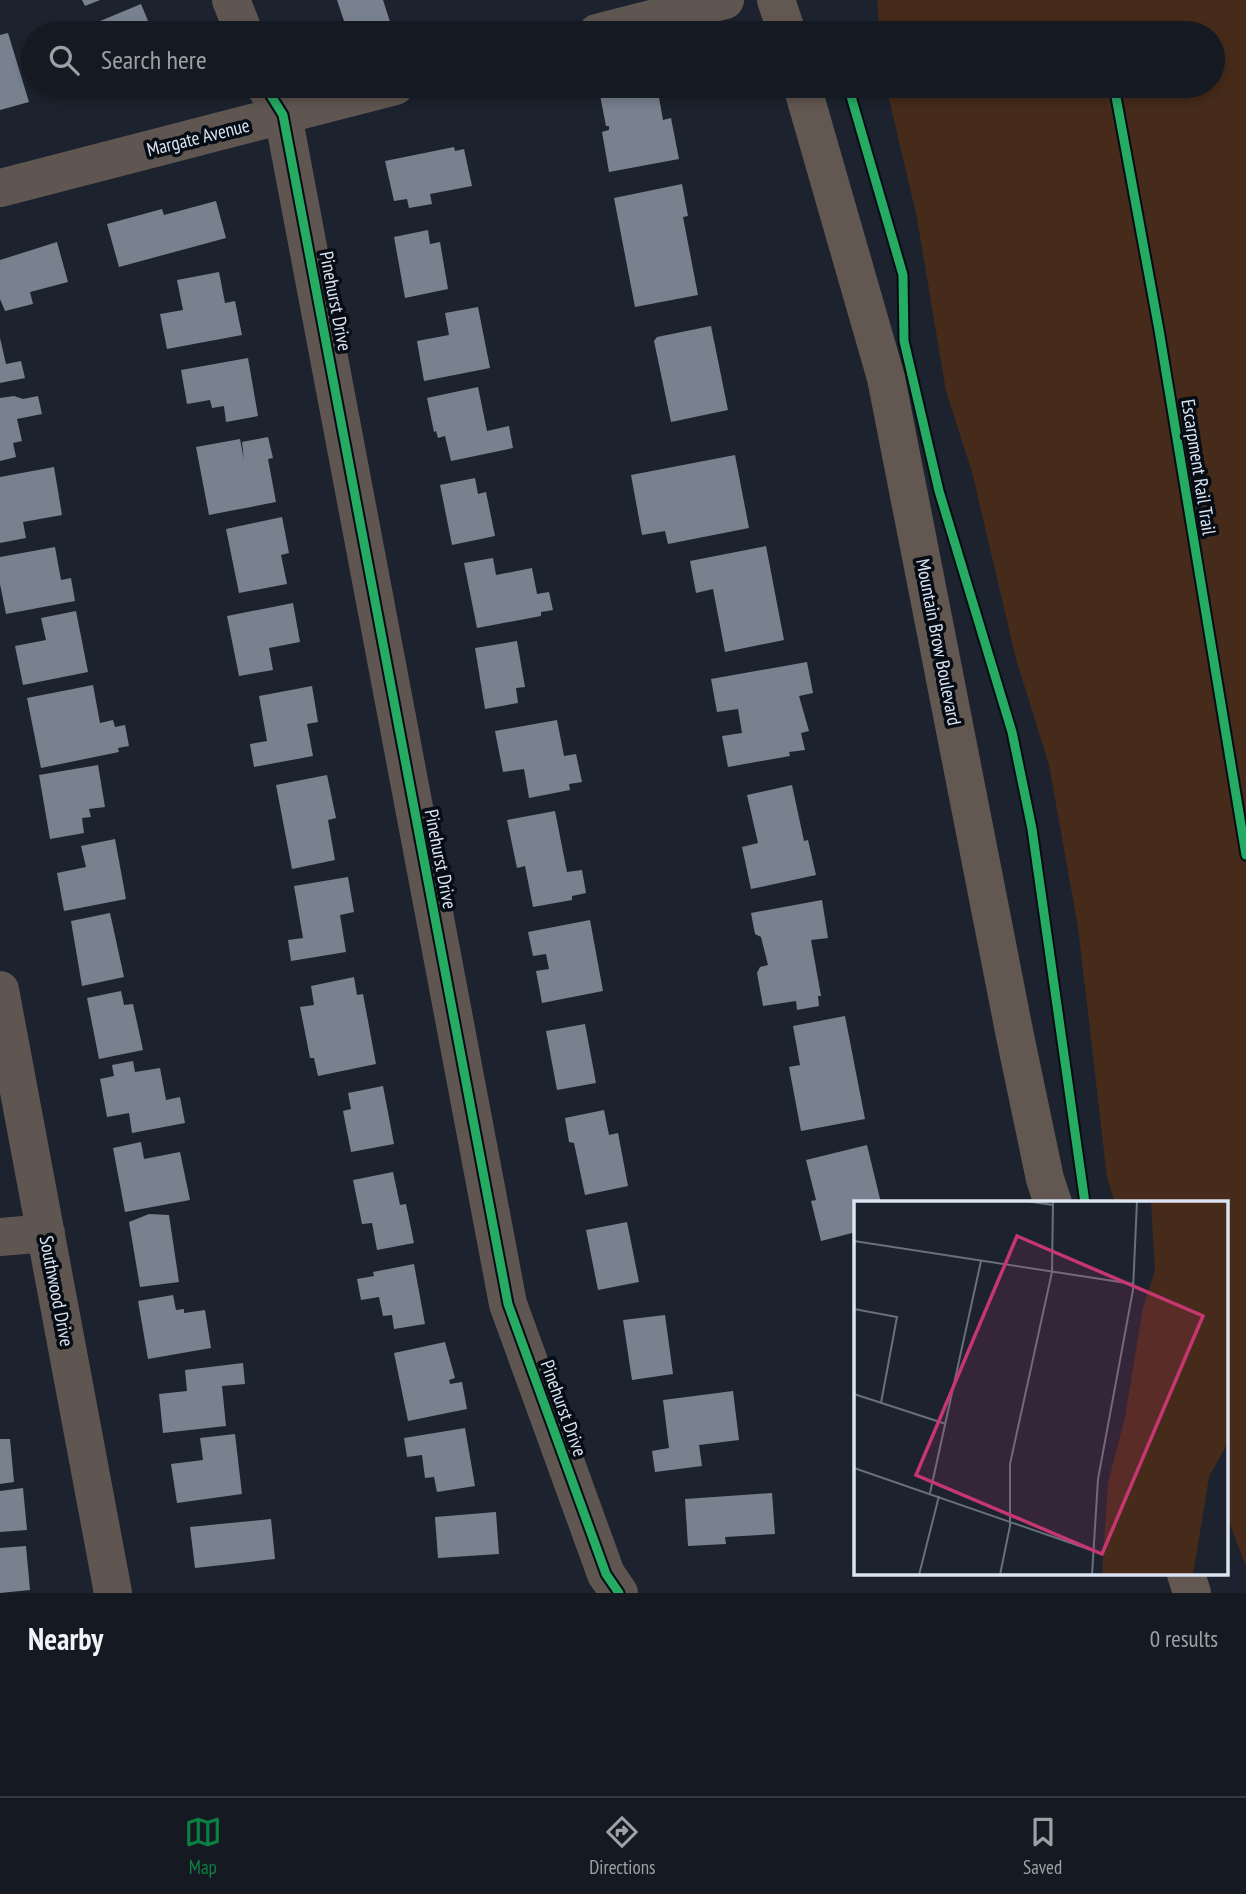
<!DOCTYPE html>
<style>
body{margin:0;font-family:"PT Sans Narrow",sans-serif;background:#1e232a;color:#f1f3f6}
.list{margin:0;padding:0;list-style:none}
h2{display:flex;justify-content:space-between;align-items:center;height:91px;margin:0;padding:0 28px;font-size:30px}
h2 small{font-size:23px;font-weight:400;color:#9da1a5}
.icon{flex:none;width:38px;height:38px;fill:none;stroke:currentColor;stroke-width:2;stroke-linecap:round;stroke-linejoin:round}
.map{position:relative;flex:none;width:1246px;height:1593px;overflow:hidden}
.search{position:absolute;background:#151a22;box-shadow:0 4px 10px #0003;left:21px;right:21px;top:21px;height:77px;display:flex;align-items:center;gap:18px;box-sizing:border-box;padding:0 24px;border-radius:38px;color:#9da1a5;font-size:26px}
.sheet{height:203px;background:#151a22}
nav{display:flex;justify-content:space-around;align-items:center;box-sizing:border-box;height:98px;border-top:2px solid #343840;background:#151a22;font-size:19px;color:#9da1a5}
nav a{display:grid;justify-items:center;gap:4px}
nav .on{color:#0b8043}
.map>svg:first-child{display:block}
.green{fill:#462b1a}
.building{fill:#78828f}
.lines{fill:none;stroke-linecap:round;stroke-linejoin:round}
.minor{stroke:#605651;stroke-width:38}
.major{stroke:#635751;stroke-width:38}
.cycleway-casing{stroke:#060c14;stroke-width:13}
.cycleway{stroke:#26ab63;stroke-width:9}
.labels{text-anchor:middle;stroke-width:7;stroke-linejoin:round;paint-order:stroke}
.street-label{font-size:19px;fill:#dbe4f2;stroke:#060c14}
.inset-road{fill:none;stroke:#68707c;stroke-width:2}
.view{fill:#c63772;fill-opacity:0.15;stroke:#c63772;stroke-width:3.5}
.inset-edge{fill:none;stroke:#dbe4f2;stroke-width:3.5}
</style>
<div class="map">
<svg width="1246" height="1593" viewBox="0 0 1246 1593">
<rect width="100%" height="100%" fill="#1c232e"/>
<path class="green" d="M877,0H1246V1566L1227,1517V1203H1115L1107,1177L1078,927L1049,765L1016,659L972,472L946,391L917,218L886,86H1213V33H880Z"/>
<path class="building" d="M82,0H100L85,6Z
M337,0H383L392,28L376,33H348Z
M141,4L153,33H97L93,24Z
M8,33L29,102L0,110V35Z
M117,86H147L121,96Z
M621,86H657L663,120L671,118L679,159L609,172L602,132L609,130V126H606L599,90Z
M454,147L455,151L464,149L472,186L430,194L432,204L409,208L407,199L394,201L385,161Z
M682,184L688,216L683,217L698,295L635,307L614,198Z
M216,201L226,238L119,267L107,224L162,209L164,215Z
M428,230L430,244L440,242L448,289L405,298L394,237Z
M57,242L68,282L30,292L33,304L5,311L0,299V260Z
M219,272L225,303L235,301L242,335L167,349L160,314L183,310L177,280Z
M478,307L490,368L424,381L417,341L449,335L445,313Z
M711,326L728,410L671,422L654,341L657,337Z
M0,338L6,364L21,361L25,378L0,383Z
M248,358L258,416L226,422L224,406L212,408L210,400L187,404L181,370Z
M478,387L487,431L509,426L513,448L451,461L445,436L438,438L436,431L434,432L427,398Z
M14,396L23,399L38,396L42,414L17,419L22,441L13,443L16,457L0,461V398Z
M268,437L273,458L268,459L276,502L209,515L196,447L240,439L244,460L242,442Z
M735,455L749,528L668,544L665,531L642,535L631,475Z
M54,467L62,515L23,522L26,538L0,543V477Z
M475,478L478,494L486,492L495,536L452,545L440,485Z
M282,517L289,553L281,555L287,584L239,593L226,529Z
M766,546L784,640L725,652L713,589L696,593L690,561Z
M55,547L61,580L71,578L75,601L6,614L0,584V557Z
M493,558L496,575L532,568L537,594L549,592L553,610L541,612V616L477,628L464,563Z
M293,603L300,642L269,648L273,670L239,676L227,616Z
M76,611L88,672L23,685L15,646L46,640L41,618Z
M517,641L525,687L516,688L518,703L485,709L475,648Z
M807,662L813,693L799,696L809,731L801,733L805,750L789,752L790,756L728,767L722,736L742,733L738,709L717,712L711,679Z
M93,685L100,723L113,720L115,727L125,725L129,746L118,748L119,752L41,768L27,698Z
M312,686L318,722L307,724L313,756L254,767L250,744L267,741L259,696Z
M557,720L564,756L576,754L582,782L569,784L570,790L529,798L524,769L503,772L495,731Z
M98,765L105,807L89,809L91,817L82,818L84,833L50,839L39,775Z
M327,775L336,818L328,820L335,860L292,869L276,785Z
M792,785L804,841L808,840L816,875L751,889L742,847L758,843L747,795Z
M555,811L567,872L582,870L586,893L572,896V900L533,907L525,866L517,868L507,820Z
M115,839L126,899L64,911L57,873L86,867L81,846Z
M348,877L354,912L340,915L346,952L291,961L288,940L303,938L294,886Z
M822,900L828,938L811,940L821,996H818L819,1006L797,1010L796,1001L763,1006L757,973L760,967L768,965L761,937L755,934L751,913Z
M110,913L124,977L82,986L71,921Z
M590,920L603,991L542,1003L536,971L549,969L546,954L533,956L528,932Z
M354,977L357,995L363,994L376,1064L318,1076L314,1058H310L300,1007L314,1005L311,986Z
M121,991L124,1005L133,1004L143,1050L99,1059L87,998Z
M845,1016L865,1119L801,1131L789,1067L800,1065L793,1026Z
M585,1024L596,1083L557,1090L546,1031Z
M133,1061L135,1072L160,1068L166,1100L180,1097L185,1123L132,1133L129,1113L107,1117L100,1079L114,1076L112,1065Z
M383,1086L394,1144L351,1152L343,1111L351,1109L348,1093Z
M604,1110L609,1135L618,1133L628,1186L585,1195L574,1143L569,1142L565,1118Z
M141,1142L144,1159L180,1152L190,1200L125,1212L113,1148Z
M867,1145L881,1203H856V1232L821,1241L811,1201L816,1200L806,1160Z
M393,1172L400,1205L406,1204L414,1243L377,1250L372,1223L362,1224L353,1180Z
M149,1214L169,1215L179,1282L140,1287L129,1222Z
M627,1222L639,1282L598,1290L586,1230Z
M414,1264L425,1324L394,1329L392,1315L383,1316L379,1297L361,1300L357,1279L374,1276L373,1272Z
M173,1295L176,1310L184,1309V1313L205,1310L211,1348L148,1359L138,1301Z
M665,1315L673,1374L632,1380L623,1320Z
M445,1342L455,1378L449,1380L450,1384L462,1382L467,1409L408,1421L394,1353Z
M243,1363L245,1384L222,1386L226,1426L163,1433L159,1394L187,1391L185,1370Z
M733,1391L739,1440L699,1445L702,1466L655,1472L652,1451L669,1448L663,1400Z
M465,1428L475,1486L437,1492L434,1477L425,1478L422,1455L407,1457L404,1438Z
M235,1434L242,1494L177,1503L171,1464L203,1460L200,1438Z
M0,1439H10L14,1482L0,1484Z
M23,1488L27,1530L0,1532V1491Z
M772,1493L775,1534L725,1537L726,1544L688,1546L685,1499Z
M496,1512L499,1554L438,1558L435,1517Z
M271,1519L275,1559L195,1568L190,1527Z
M26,1546L30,1590L0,1593V1548Z"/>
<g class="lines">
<path class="minor" d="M231,0L244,33
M597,33L725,0
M265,86L283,115L508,1304L606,1574L619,1593
M0,188L395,86
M0,990L113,1593
M0,1237L46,1233"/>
<path class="major" d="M776,0L787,33
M802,86L886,378L1015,1036L1045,1179L1053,1203
M1186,1574L1192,1593"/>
<g class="cycleway-casing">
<path id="cycleway" d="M265,86L283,115L508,1304L606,1574L619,1593
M848,86L903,275L904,341L939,491L1012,732L1032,829L1085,1203
M1114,86L1159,330L1246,855"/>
</g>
<use href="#cycleway" class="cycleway"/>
</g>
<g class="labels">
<g class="street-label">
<text transform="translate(198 137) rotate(-14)" y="7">Margate Avenue</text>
<text transform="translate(336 301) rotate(79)" y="7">Pinehurst Drive</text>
<text transform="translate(1199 467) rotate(81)" y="7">Escarpment Rail Trail</text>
<text transform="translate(939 642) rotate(79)" y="7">Mountain Brow Boulevard</text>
<text transform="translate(441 859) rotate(79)" y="7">Pinehurst Drive</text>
<text transform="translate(57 1291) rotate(79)" y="7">Southwood Drive</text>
<text transform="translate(564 1408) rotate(70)" y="7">Pinehurst Drive</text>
</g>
</g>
<g transform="translate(854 1201)">
<rect width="374" height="374" fill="#1c232e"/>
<path d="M297,0H374V241L355,276L339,374H248L254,282L271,216L289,107L301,70Z" fill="#462b1a"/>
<path class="inset-road" d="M172,0L199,4M0,40L279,83M0,108L43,116L27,202M0,193L92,223M0,267L240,350M76,292L127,60M65,374L85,295M146,374L156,325V263L198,71L199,0M238,374L244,278L279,89L283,0"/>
<path class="view" d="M163,35L349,115L248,353L62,274Z"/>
<rect width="374" height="374" class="inset-edge"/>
</g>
</svg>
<div class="search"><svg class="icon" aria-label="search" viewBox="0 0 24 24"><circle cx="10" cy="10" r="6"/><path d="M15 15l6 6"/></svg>Search here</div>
</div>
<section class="sheet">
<h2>Nearby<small>0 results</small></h2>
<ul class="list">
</ul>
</section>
<nav>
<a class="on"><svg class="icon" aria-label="map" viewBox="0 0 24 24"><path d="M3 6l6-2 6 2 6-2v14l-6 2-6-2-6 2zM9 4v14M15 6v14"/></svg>Map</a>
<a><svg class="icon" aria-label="directions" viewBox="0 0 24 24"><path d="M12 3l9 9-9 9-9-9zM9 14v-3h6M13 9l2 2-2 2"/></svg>Directions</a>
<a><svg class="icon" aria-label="saved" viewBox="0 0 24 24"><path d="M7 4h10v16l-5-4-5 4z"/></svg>Saved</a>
</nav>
